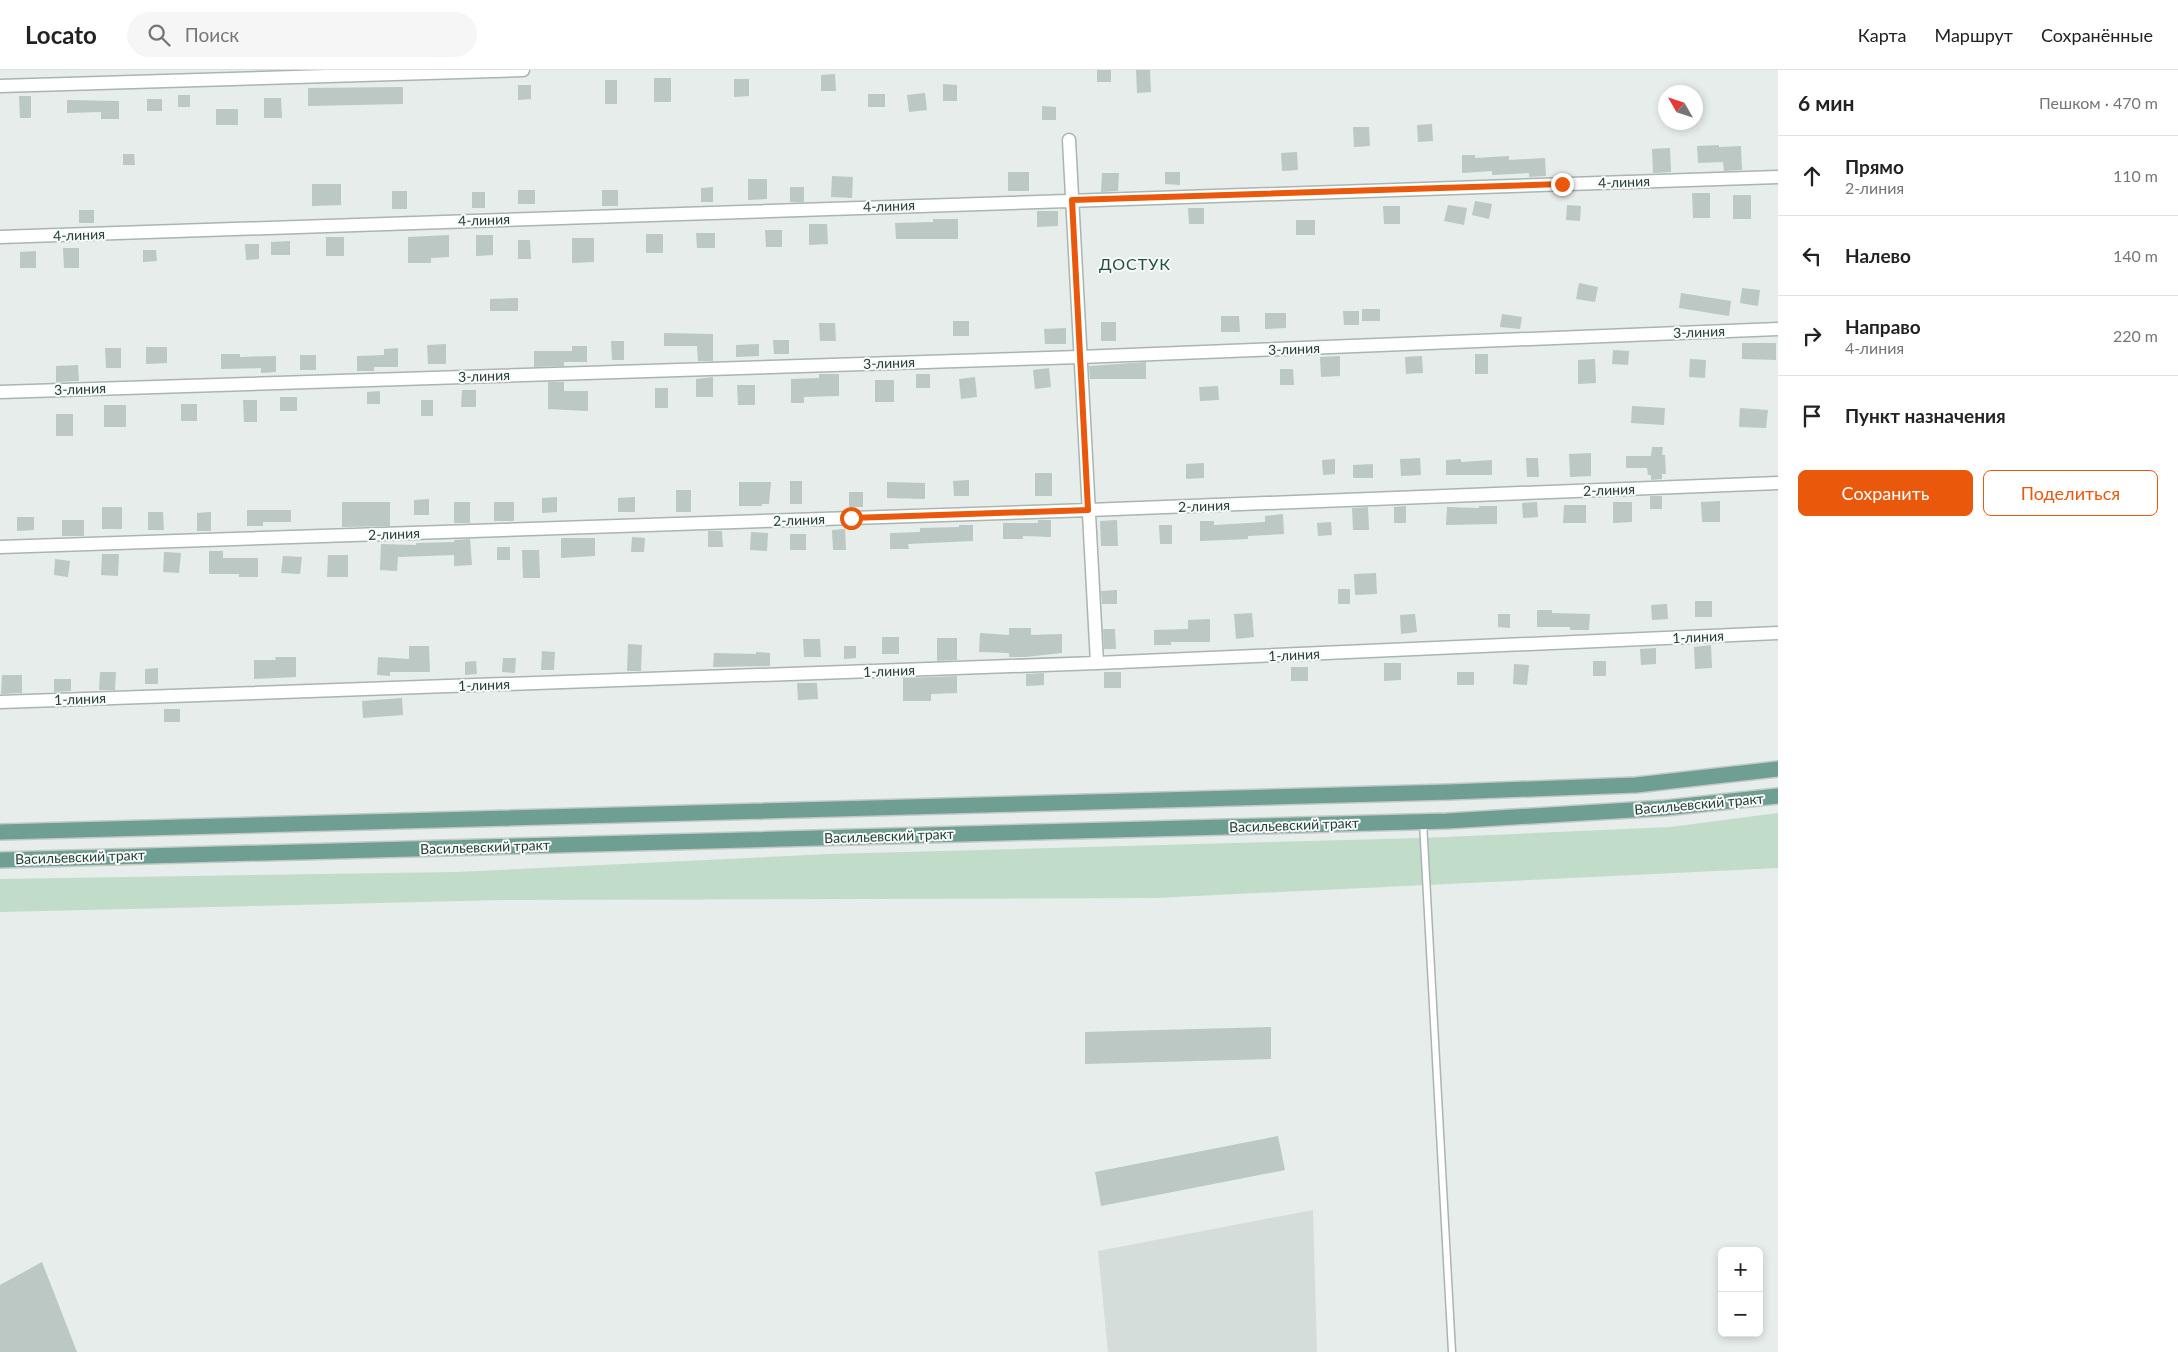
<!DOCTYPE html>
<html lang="ru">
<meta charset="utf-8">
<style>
body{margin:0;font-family:Lato,sans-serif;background:#f6f6f6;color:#222}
.controls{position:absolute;right:15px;bottom:15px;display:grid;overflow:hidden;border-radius:8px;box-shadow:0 2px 8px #0003}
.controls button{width:45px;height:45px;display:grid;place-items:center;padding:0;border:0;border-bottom:1px solid #e0e0e0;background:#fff;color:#222;font:25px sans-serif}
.compass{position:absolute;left:1658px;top:15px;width:45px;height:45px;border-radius:50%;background:#fff;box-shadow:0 2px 8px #0003;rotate:309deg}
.stop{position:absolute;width:15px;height:15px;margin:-11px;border:4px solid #ea580c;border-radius:50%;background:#fff}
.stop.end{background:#ea580c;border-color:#fff;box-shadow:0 1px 5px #0008}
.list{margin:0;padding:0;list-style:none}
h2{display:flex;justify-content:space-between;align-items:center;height:65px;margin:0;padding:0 20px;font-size:21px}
h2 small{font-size:16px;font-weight:400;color:#767676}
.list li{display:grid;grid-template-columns:32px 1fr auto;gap:15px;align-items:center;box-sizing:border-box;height:80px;padding:0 20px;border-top:1px solid #e0e0e0}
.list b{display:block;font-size:19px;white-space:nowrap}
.list p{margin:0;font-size:16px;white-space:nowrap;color:#767676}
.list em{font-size:16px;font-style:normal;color:#767676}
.actions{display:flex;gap:10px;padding:15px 20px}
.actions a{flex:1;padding:11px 0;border:1px solid #ea580c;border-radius:8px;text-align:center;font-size:18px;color:#ea580c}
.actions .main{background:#ea580c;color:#fff}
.icon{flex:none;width:28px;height:28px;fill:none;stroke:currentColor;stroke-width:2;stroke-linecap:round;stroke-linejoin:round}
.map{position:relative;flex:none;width:1778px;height:1282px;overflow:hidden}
header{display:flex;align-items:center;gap:30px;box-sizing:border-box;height:70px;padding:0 25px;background:#fff;border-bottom:1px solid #e0e0e0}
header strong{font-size:24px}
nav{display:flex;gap:28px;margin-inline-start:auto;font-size:18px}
.search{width:350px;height:45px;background:#f6f6f6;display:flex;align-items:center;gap:12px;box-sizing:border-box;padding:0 18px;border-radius:28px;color:#767676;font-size:19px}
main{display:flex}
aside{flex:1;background:#fff}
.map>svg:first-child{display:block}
.built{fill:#d4ddd9}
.green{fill:#c1dcc9}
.building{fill:#bbc8c3}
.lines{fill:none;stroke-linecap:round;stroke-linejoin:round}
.service-casing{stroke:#a9b5b1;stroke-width:9}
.minor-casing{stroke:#a9b5b1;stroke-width:15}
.primary-casing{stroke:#c3c9c7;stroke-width:18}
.service{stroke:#fff;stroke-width:6}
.minor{stroke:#fff;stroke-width:12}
.primary{stroke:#6f9e92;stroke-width:15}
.route{stroke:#ea580c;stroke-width:6}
.labels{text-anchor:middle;stroke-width:4;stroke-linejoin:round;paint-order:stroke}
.street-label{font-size:14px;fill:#273e38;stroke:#f6faf8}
.quarter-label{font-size:16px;letter-spacing:1px;fill:#244e44;stroke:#f6faf8}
</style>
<header>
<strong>Locato</strong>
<div class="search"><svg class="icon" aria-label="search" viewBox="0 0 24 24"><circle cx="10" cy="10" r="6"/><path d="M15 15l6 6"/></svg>Поиск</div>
<nav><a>Карта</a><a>Маршрут</a><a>Сохранённые</a></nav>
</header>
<main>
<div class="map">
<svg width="1778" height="1282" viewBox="0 0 1778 1282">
<rect width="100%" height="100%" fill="#e6edea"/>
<path class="built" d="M1313,1140L1317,1282H1108L1098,1181Z"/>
<path class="green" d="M1778,743V798L1155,828L503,830L0,842V809L457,802L829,784L1422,768L1670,757Z"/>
<path class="building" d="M1097,0H1111V12H1097Z
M1136,0H1150L1151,22L1137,23Z
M835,4L836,21H821V5Z
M654,8H671V32H654Z
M734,9H749V26L734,27Z
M605,10H617V34H605Z
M943,14L957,15V31H943Z
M518,15H531V29L518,30Z
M403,17V34L308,36V18Z
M925,23L927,40L909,42L907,25Z
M868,24H885V37H868Z
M178,25H190V37H178Z
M19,26H31V48H20Z
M264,28H281L282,48H264Z
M147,29H162V41H147Z
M67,30L119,31V49H101V42L67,43Z
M1042,36L1056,37V50H1042Z
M216,39H238V55H216Z
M1432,54L1433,71L1418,72L1417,55Z
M1353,57H1369L1370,76L1354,77Z
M1719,75V77L1741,76L1742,100L1724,101L1723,92L1698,93L1697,76Z
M1670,78L1671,102L1653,103L1652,79Z
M1297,82L1298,100L1282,101L1281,83Z
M123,84H134L135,95H123Z
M1462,85H1475V88L1509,86V90L1545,88L1546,106L1529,107V103L1492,105V101L1462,103Z
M1008,102H1029V121H1008Z
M1165,102H1180V115L1165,114Z
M1102,103H1119L1118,121L1101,122Z
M832,106L853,107L852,128L831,127Z
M748,109H767V129L748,130Z
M312,114H341V135L312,136Z
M713,117V132H701V118Z
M790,117H804V132H790Z
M518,120H535V134H518Z
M602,120H618V136H602Z
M392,121H407V139H392Z
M472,122H485V138H472Z
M1692,123H1710V148H1693Z
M1733,125H1751V149H1733Z
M1475,131L1492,134L1489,149L1472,145Z
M1448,135L1467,138L1464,155L1444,151Z
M1567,135L1581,136L1580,151L1566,150Z
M1383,136H1400V154H1384Z
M1188,138H1204V154H1189Z
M79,140H94V153H79Z
M1037,141H1058V156L1037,157Z
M933,149H958V169H896L895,153L933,152Z
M1296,150H1315V165H1296Z
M809,154H827L828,174L809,175Z
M765,160H782V177H766Z
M696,163H715V178H697Z
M646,164H663V183H646Z
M449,165V187L431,188V193H408V167Z
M476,165H493V185L476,186Z
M326,167H344V186H326Z
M572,168H594V192L572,193Z
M518,170H530L531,189H518Z
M290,171V185H271V172Z
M245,174H259V189L246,190Z
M63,178H79V198H64Z
M143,180H156L157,191L143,192Z
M36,181V198H20V182Z
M1579,213L1598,217L1595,232L1576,229Z
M1742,218L1760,220L1758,236L1740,233Z
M1681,223L1731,231L1729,246L1679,238Z
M518,228V241H490V229Z
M1362,239H1380V251H1362Z
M1343,241H1359V255H1344Z
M1265,243H1286V258L1265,259Z
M1502,244L1522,247L1520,259L1500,257Z
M1221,246H1239L1240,262H1221Z
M953,251H969V266H953Z
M1101,252H1116V271H1101Z
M819,253H835L836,271H820Z
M1066,258V274H1045L1044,259Z
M664,263L713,264V291H698L697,276H664Z
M773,270H789V284H774Z
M611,271H624V290H612Z
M1742,273H1776V290L1742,289Z
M446,274V294H428L427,275Z
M759,274V286L736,287V275Z
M572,276H587V292H564V296L534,297V281H572Z
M146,277H167V293L146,294Z
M105,278H121V298H106Z
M398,278V297H374V301H357V286L384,285V279Z
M1613,280L1629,281L1628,295L1612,294Z
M221,284H240V287L276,286V302L261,303V298L221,299Z
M1475,284H1488V304H1475Z
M300,285H316V300H300Z
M1340,286V306L1321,307L1320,287Z
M1422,286L1423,303L1406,304L1405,287Z
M1595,289L1596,313L1578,314V290Z
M1690,289L1706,290L1705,308L1689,307Z
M1146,292V309H1090L1089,296Z
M78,295L79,311L56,312V296Z
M1049,298L1051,317L1035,319L1033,300Z
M1280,299H1293L1294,315H1280Z
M819,304H839V326L804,327V333H791V309L819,308Z
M916,304H930V318H916Z
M713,307V327H696V309Z
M975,307L977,327L961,329L959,309Z
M875,310H894V332H875Z
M548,312H564V321H588V341L548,339Z
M737,315H755V335H738Z
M1218,316L1219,330L1200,331L1199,317Z
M655,318H668V338H655Z
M462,320H476V337H461Z
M380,321V334H367V322Z
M280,327H297V341H280Z
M243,330H257V352H244Z
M421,330H433V346H421Z
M181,334H197V351H181Z
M104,335H126V357H104Z
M1632,336L1665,338L1664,355L1631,353Z
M1740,338L1768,340L1766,358L1739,357Z
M56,344H73V366H56Z
M1652,377H1663L1662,385H1665L1666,404H1662V409L1651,410V405H1648L1647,398H1626V386H1651Z
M1591,383V406L1570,407L1569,384Z
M1420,388L1421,405L1401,406L1400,389Z
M1526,388H1538L1539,407H1527Z
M1335,389V404L1323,405L1322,390Z
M1461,389V392L1492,390V405H1446V390Z
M1204,393V408L1186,409V394Z
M1373,394V408H1353V395Z
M1035,403H1052V426H1035Z
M969,410V426H954L953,411Z
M790,411H802V434H790Z
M739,412H771L769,434H762V436H739Z
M887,412L925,413V429L887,428Z
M676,420H691V442H676Z
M849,422H863V437H849Z
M1650,426H1662V439H1650Z
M557,427V442L542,443V428Z
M635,427V442H618V428Z
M429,429V445H414V430Z
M1720,431V452H1702L1701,432Z
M342,432H390V456L342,457Z
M454,432H470V453H454Z
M494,432H514V451H494Z
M1537,432L1538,447L1523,448L1522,433Z
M1613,432H1632V452L1613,453Z
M1564,435H1586V453H1563Z
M1406,436V453H1394V437Z
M1479,436H1497V454L1446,455L1447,437L1479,438Z
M102,437H122V459H102Z
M1368,437L1369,460H1353L1352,438Z
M247,440H291V452H263V456H247Z
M148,442H163L164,460H148Z
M211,442V461H197V443Z
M1283,444L1284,464L1248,466V469L1200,471V451H1214V455L1265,452V446Z
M17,447H34V460L17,461Z
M62,450H84V466H62Z
M1038,450H1051V467L1023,466V469H1003V453H1038Z
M1117,450L1118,476H1101L1100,451Z
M1331,452L1332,465L1318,466L1317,453Z
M959,455H973V471L908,474L909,479H890V463L920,462V458L959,457Z
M1159,455H1172V474H1160Z
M845,459L846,480H833L832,460Z
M708,461H722L723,477H708Z
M751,462L768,463L767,481L750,480Z
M790,464H806V480H790Z
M632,467L645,468L644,482H631Z
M561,468H595V486L561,488Z
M470,469L472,495L454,496V485L398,487L397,501L380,500L381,474L416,475V473L454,472V470Z
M497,477H510V490H497Z
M522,480H539L540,508H523Z
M209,481H223V488H258V507H239V504H209Z
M164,482L181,483L179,503L163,502Z
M102,484H119L118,506L101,505Z
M328,485H348V507H327Z
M283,486L302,487L300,504L281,503Z
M55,489L70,491L68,507L54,505Z
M1376,503L1377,524L1355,525L1354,504Z
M1338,519H1350V534H1338Z
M1117,520V534H1102L1101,521Z
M1695,531H1712V547H1695Z
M1667,534L1668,549L1652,550L1651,535Z
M1537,540H1552V543L1590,544L1589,560H1570V557H1537Z
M1252,543L1254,567L1236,569L1234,544Z
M1415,544L1417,562L1401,564L1400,545Z
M1498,544H1510V558L1498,557Z
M1210,549V572H1171V575H1154V560L1188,559V550Z
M1009,558H1031V565L1062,564V583L1025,587H1009V583L979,582L980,563L1009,565Z
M1103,559H1115L1116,579H1104Z
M882,567H899V584H882Z
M937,568H957V590L937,591Z
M803,569H820L821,587H804Z
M628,574L642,575L641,601H627Z
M1711,575L1712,598L1695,599L1694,577Z
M409,576H429L430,602H390V606L377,605L378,587L409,589Z
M844,576H856V588L844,589Z
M1656,578V594L1641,595L1640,579Z
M542,581L555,582L554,600H541Z
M756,582L770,583V596L713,597L714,583L756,584Z
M275,587H296V607L254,609V590H276Z
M503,588H516L515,603L502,602Z
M476,591L477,604L465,605V592Z
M1593,591H1606V606H1593Z
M1384,593H1401V610L1384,611Z
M1514,594L1529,595L1527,615L1513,614Z
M1291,597H1308V611H1291Z
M158,598V614H145V599Z
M100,602H116L115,620H99Z
M1104,602H1121V618H1104Z
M1457,602H1474V615H1457Z
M1044,603V615L1026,616V604Z
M2,605H22V623L1,624Z
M957,606V623L931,624V631H903V608Z
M54,609H71V621L54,622Z
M797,613H817L818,629L798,630Z
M402,628L403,645L363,648L362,631Z
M164,639H180V652H164Z
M1271,957V989L1085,994V962Z
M1278,1066L1285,1100L1101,1136L1095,1102Z
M42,1192L77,1282H0V1215Z"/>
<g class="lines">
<g class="service-casing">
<path id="service" d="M1423,752L1452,1282"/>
</g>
<g class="minor-casing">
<path id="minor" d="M0,16L523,0
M1069,70L1097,593
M0,167L1778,107
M0,322L1080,287L1778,259
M0,477L1089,440L1778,413
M0,632L1097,593L1778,563"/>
</g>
<g class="primary-casing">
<path id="primary" d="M0,762L1449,722L1636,715L1778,699
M0,790L1447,751L1665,738L1778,726"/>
</g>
<use href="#service" class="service"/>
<use href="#minor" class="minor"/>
<use href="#primary" class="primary"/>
</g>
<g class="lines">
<path class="route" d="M851,448L1088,440L1072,130L1562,114"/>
</g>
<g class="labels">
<g class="street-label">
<text transform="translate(1624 112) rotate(-2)" y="5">4-линия</text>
<text transform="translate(889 136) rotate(-2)" y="5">4-линия</text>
<text transform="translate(484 150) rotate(-2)" y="5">4-линия</text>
<text transform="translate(79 165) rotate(-2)" y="5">4-линия</text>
<text transform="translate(1699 262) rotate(-2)" y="5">3-линия</text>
<text transform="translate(1294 279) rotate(-2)" y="5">3-линия</text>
<text transform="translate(889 293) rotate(-2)" y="5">3-линия</text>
<text transform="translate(484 306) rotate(-2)" y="5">3-линия</text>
<text transform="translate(80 319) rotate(-2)" y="5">3-линия</text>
<text transform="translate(1609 420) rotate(-2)" y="5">2-линия</text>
<text transform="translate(1204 436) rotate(-2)" y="5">2-линия</text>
<text transform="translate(799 450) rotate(-2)" y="5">2-линия</text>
<text transform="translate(394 464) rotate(-2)" y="5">2-линия</text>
<text transform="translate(1698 567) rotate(-3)" y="5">1-линия</text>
<text transform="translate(1294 585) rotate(-3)" y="5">1-линия</text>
<text transform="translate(889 601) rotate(-2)" y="5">1-линия</text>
<text transform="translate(484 615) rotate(-2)" y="5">1-линия</text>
<text transform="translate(80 629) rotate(-2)" y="5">1-линия</text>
<text transform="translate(1699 734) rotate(-5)" y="5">Васильевский тракт</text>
<text transform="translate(1294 755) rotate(-2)" y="5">Васильевский тракт</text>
<text transform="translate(889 766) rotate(-2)" y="5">Васильевский тракт</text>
<text transform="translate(485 777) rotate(-2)" y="5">Васильевский тракт</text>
<text transform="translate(80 787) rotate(-2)" y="5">Васильевский тракт</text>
</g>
<g class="quarter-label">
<text x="1135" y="200">ДОСТУК</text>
</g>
</g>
</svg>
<div class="controls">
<button>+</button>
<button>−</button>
</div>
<svg class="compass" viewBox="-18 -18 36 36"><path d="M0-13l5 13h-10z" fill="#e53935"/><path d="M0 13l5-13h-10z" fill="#767676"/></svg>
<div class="stop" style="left:851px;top:448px"></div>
<div class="stop end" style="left:1562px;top:114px"></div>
</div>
<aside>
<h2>6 мин<small>Пешком · 470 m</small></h2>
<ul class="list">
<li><svg class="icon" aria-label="ahead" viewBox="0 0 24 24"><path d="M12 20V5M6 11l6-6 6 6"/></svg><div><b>Прямо</b><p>2-линия</p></div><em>110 m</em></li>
<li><svg class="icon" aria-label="left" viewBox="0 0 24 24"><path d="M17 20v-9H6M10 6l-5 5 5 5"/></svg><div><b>Налево</b></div><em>140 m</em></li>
<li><svg class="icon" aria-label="right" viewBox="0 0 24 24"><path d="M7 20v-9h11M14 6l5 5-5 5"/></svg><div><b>Направо</b><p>4-линия</p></div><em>220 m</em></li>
<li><svg class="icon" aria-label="arrive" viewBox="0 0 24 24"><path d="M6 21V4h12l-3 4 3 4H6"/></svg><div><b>Пункт назначения</b></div></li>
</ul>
<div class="actions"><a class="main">Сохранить</a><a>Поделиться</a></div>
</aside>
</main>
